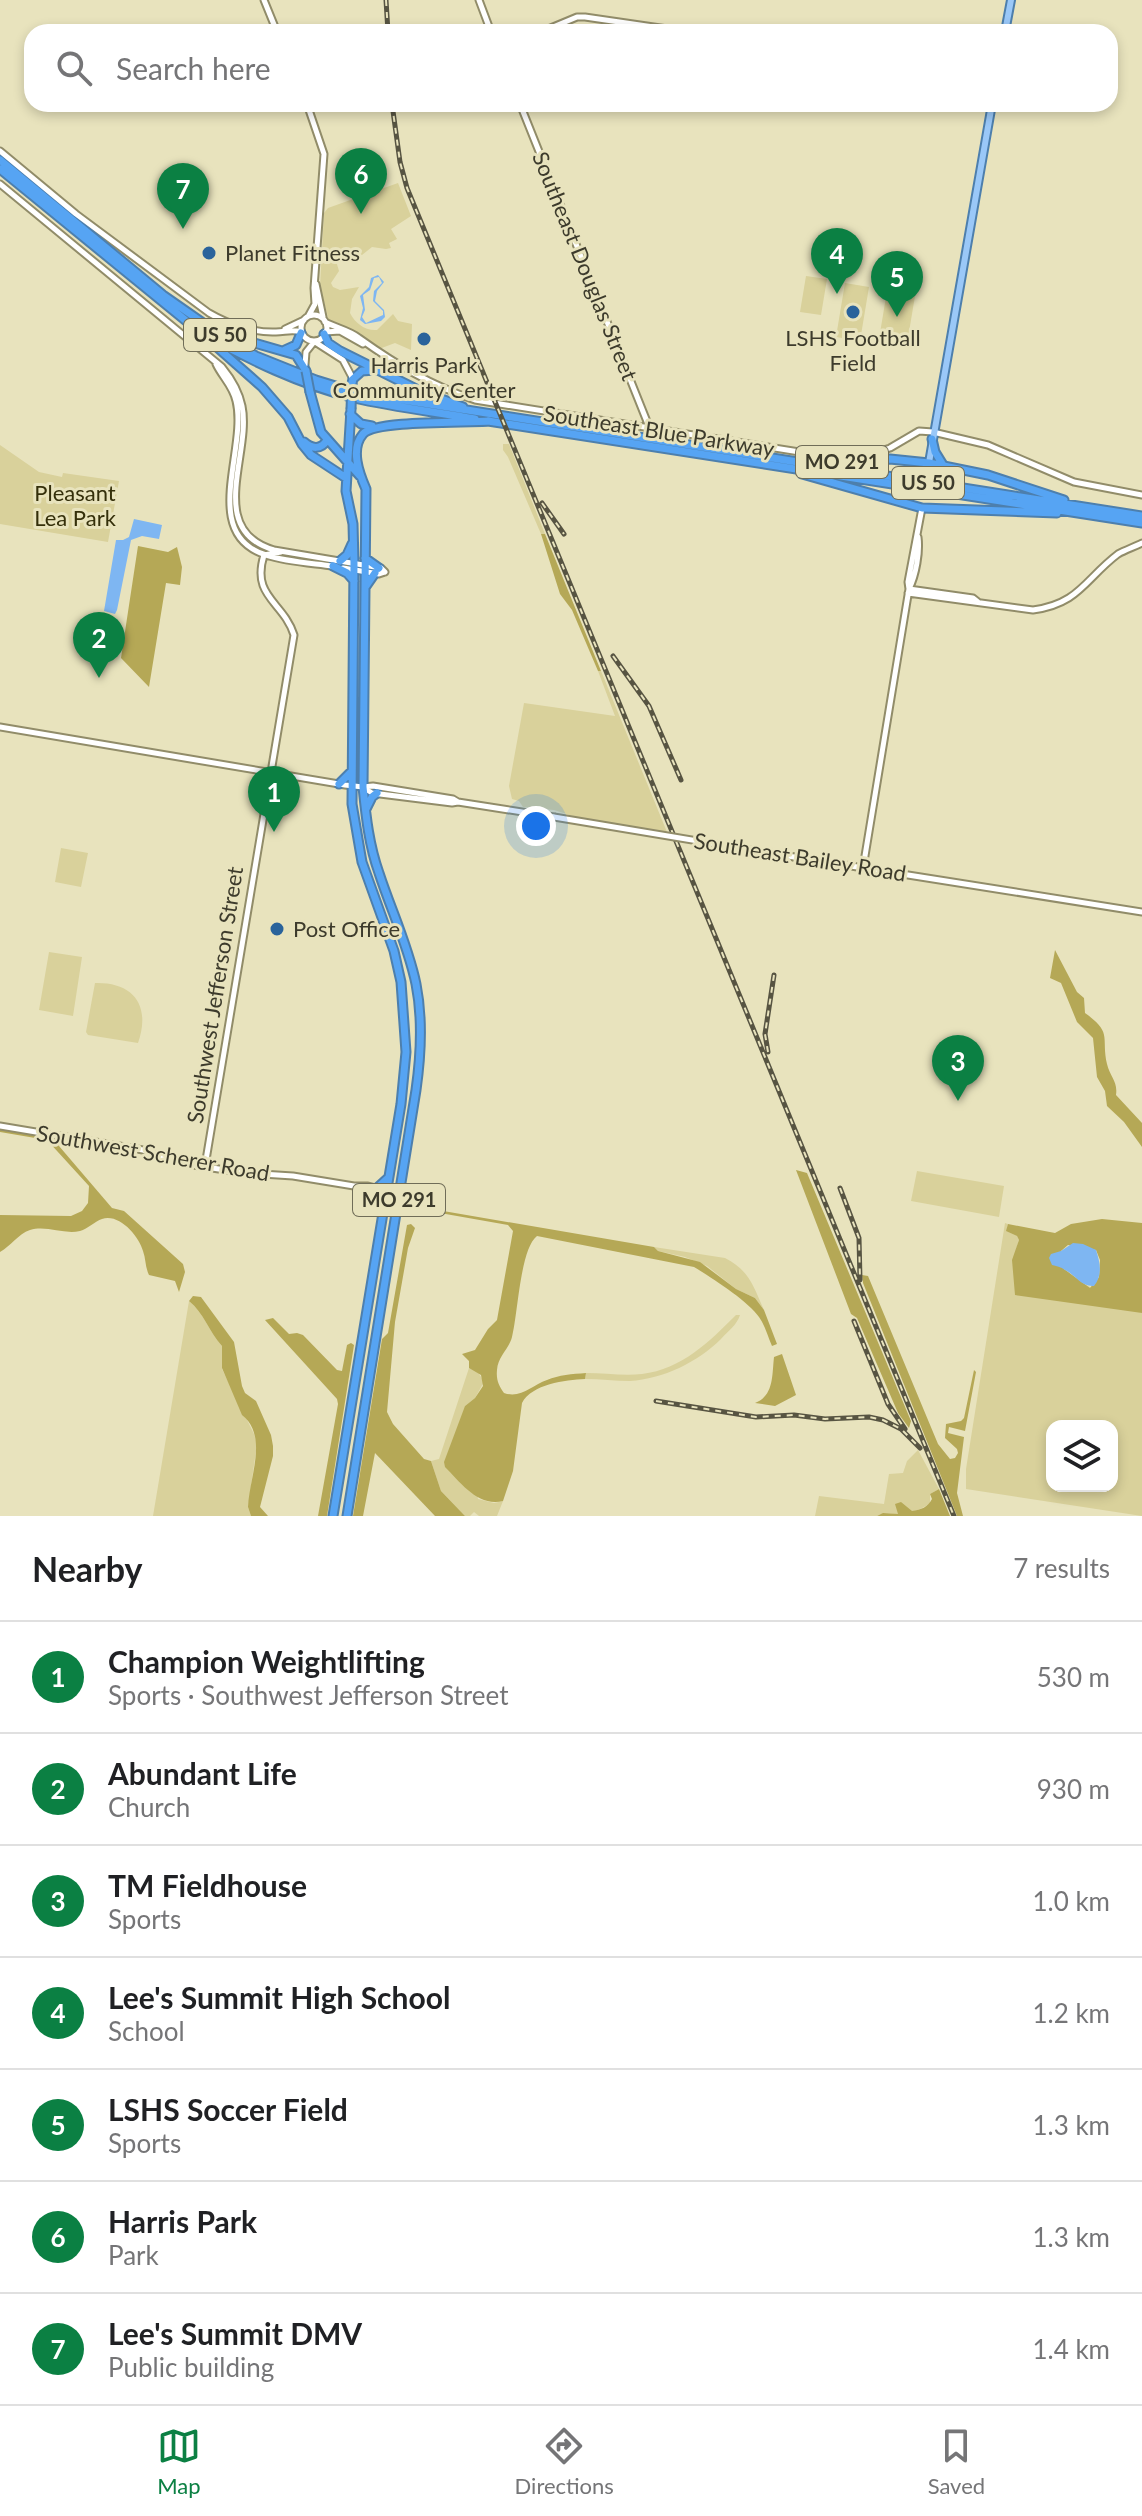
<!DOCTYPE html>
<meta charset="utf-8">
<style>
body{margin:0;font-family:Lato,sans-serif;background:#f2f2f2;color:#202124}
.controls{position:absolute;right:24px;bottom:24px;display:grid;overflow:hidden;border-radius:16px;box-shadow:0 4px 12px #0003}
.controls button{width:72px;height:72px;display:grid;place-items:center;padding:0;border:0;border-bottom:2px solid #e0e0e0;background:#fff;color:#202124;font:40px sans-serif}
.you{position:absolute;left:536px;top:826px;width:28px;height:28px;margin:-20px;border:6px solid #fff;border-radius:50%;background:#1a73e8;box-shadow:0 0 0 12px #1a73e833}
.badge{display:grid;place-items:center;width:52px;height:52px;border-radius:50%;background:#0b8043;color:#fff;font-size:26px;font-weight:700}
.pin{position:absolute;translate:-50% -66px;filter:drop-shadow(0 2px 4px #0008)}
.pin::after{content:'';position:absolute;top:42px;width:28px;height:24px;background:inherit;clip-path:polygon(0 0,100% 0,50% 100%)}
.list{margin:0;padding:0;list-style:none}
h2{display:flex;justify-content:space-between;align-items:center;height:104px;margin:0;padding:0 32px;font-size:34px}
h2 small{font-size:26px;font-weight:400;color:#757577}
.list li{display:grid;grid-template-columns:52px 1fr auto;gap:24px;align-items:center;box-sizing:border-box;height:112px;padding:0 32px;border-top:2px solid #e0e0e0}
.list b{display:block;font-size:30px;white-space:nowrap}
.list p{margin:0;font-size:26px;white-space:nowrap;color:#757577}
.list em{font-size:26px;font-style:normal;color:#757577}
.icon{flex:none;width:44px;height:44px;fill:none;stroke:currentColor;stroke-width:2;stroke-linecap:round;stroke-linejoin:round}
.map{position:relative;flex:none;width:1142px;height:1516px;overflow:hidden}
.search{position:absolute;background:#fff;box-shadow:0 4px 12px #0003;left:24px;right:24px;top:24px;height:88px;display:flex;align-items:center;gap:20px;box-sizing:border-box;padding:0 28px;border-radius:24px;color:#757577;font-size:30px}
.sheet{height:888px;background:#fff}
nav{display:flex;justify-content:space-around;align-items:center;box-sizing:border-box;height:112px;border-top:2px solid #e0e0e0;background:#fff;font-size:22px;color:#757577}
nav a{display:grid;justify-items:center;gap:4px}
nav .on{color:#0b8043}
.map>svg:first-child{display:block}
.green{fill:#d9d19b;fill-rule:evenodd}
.forest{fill:#b5a856;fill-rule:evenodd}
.water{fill:#7eb6f2;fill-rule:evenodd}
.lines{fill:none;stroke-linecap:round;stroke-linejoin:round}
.secondary-casing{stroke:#918c69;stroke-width:9}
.primary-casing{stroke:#4d7fad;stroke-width:10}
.highway-casing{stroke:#4d7fad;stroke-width:11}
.secondary{stroke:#fff;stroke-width:5}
.primary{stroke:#9ac8f8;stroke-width:6}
.highway{stroke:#56a4f3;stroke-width:7}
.rail-casing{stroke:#575442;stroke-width:5}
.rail{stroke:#e8e3bd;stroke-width:2;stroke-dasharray:6;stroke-linecap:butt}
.secondary-bridge-casing{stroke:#918c69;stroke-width:9;stroke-linecap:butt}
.primary-bridge-casing{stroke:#4d7fad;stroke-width:10;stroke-linecap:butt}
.highway-bridge-casing{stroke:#4d7fad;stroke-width:11;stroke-linecap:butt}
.secondary-bridge{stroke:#fff;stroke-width:5}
.primary-bridge{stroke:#9ac8f8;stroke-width:6}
.highway-bridge{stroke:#56a4f3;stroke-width:7}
.poi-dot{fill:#2a639b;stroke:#e8e3bd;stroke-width:3}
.labels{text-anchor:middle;stroke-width:6;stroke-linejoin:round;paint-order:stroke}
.shield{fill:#e8e3bd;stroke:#706d58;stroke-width:2}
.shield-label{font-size:20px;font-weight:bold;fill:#3d3b2c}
.poi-label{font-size:22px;fill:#3d3b2c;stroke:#e8e3bd;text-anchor:start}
.street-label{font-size:22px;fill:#3d3b2c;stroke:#e8e3bd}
.park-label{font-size:22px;fill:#342f0a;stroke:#e8e3bd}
</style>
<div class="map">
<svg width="1142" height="1516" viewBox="0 0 1142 1516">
<rect width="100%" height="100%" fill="#e8e3bd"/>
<path class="green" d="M398,183L411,216L391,229L397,239L389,243L391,248L386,249L372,247L362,255L334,254L339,271L331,283L333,287L340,290L359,287L352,299L350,313C355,323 365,331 377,330L393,314L398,321L412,324L411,350L395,343L379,349L329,321L320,286L324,213L328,208Z
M806,276L827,279L821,315L800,312Z
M845,283L869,287L860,341L836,337Z
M887,291L915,296L907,344L879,339Z
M503,444H509L545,534H541L508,457L503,450Z
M0,445L39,472L62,477L63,473L119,481L108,542L0,524Z
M598,671H601L667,832L576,817L554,810L523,807L519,801L512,799L509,786L524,703L615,716Z
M61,848L88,853L81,887L55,882Z
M49,952L82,957L73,1016L39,1010Z
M95,983C134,982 151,1006 138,1043L88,1035L86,1032Z
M917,1171L1004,1186L999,1217L911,1201Z
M1005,1223L1008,1224L1007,1231L1017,1236L1019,1240L1016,1250L1142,1313V1516L966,1489V1469ZM1052,1426H1112V1486H1052Z
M654,1247L725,1258C750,1271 753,1286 764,1310L755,1298L736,1289L707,1266L685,1257L658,1251Z
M189,1301C204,1313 209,1332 222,1346V1369L254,1434L257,1444L248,1507L251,1516H153Z
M736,1315H740C737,1325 728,1331 721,1339C698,1362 663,1379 630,1381C615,1381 600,1379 585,1379L586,1373C604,1373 624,1376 642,1374C682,1369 709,1342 736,1315Z
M469,1368L478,1372L484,1382L475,1398L465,1406L478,1499L494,1503L503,1501L497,1516H479L474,1512L470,1516H465L441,1491L431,1461L439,1459Z
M918,1450L939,1489L930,1494V1503C921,1510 909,1514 897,1514C889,1514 885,1512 877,1516H815L819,1496L884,1504L889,1474L903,1473L907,1461Z"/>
<path class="forest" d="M541,534H545L601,671H598L572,610L560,594Z
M138,546L168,552L177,547L182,567L180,585L166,583L149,687L121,658Z
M1055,950L1077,992L1084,998L1085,1013C1113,1033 1101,1037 1107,1064C1110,1077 1118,1081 1116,1095L1142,1123V1147L1124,1122L1107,1106L1105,1091L1097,1077L1093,1038L1077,1022L1061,983L1050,978Z
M0,1129L61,1139L59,1146L112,1208L124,1211L183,1264L185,1272L179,1292L175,1281L149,1275C145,1267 146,1259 143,1251C139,1236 119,1213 102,1219C95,1221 88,1229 80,1231C64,1235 47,1225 30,1230C18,1234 11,1246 0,1252V1215L71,1216L82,1211L88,1203L89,1186L47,1140L0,1132Z
M796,1170L807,1173L911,1421L909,1428L898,1413L857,1318L851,1314Z
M420,1207L654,1247L658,1251L700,1262L736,1289L755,1298L764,1310L777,1344L772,1346C768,1337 765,1325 759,1317C748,1301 712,1278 694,1267L537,1236C520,1249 518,1314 512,1337C509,1349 498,1356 497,1370C496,1380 499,1386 504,1393C521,1399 532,1385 547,1380C559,1375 572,1374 586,1373L585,1379C565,1380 532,1384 522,1403L513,1471L503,1501C478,1507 461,1483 445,1467L444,1462L465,1406L475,1398L483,1386L481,1375L469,1368V1361L462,1354L475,1350L488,1329L497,1320L513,1231L508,1225L440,1213L427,1215L419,1209Z
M1102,1219L1142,1223V1313L1015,1295L1012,1260L1019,1240L1017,1236L1006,1231L1008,1224L1055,1233L1071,1224ZM1068,1245L1096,1250L1100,1260L1099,1277L1090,1288L1064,1269L1061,1251Z
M411,1224L415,1228L408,1248L395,1322L387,1412L393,1424L424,1459L431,1461L441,1491L465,1516H435L375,1453L363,1516H353L382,1339L388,1333L407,1225Z
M862,1275L868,1276L938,1444L950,1459L955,1458L958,1453L957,1449L945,1438L946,1424L961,1421L964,1418L974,1370L976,1372L965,1431L949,1427L948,1433L964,1437L957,1493L963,1516H957L863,1283Z
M193,1296L201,1297L234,1342L242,1386L245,1393L256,1401L271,1435L273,1446V1456L260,1507L268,1516H251L248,1507C249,1478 269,1436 242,1415L222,1368V1346C209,1332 204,1313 189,1301Z
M273,1318L289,1334L297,1333L303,1335L337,1370L342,1371L347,1345L351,1343L354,1345L327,1516H318L338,1404L337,1399L265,1320Z
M782,1354L796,1395L775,1406L755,1403C774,1396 772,1375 774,1357Z
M939,1489L950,1516H877L883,1513L898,1514L895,1504L901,1502L912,1511C921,1510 928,1507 932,1499L930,1494Z"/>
<path class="water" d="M378,275L384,282L377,291L375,301L384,310L385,317L381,321L365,324L360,320L363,308L360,296L369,287L371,278ZM379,277L382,283L374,291L373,301L383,311V315L366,323L362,317L365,310L363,295L370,290L374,278Z
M134,519L162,525L159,539L142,536L131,540L117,610L115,614L104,611L116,540H123L129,537Z
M1073,1243L1083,1244L1096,1250C1100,1262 1103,1275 1094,1286C1081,1287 1077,1276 1065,1270C1061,1267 1056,1266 1052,1265L1049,1258L1051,1254L1061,1251Z"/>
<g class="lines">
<g class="secondary-casing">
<path id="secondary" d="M264,0L277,32
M479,0L491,32
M541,32L577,17H585L688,32
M307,104L324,154L314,288L315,304L309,315
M520,104L648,424L647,429
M0,151L76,214L209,313C228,324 253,333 276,332C285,332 292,329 301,332
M0,184L222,367C231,378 239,391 242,406C252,453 205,530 274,550L381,568L385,572
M316,284L323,317
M301 328a13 13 0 1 1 26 0a13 13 0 1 1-26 0Z
M325,322C336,328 349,330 359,338C397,365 430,385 475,400L812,454H872L890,448L919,431L933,432L988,445L1074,482L1142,495
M285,329L304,320
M325,332L340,331L363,344
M315,342L343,360L353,379
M216,364C222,377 233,386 236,401C248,449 199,534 266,555C287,562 311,563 333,566
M305,365L306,352L314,342
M918,537C920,552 916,575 909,589L908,582L922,508
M343,568L379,574L385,572
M908,593L1033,610C1079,604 1085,579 1118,554C1125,550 1134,547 1142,543
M0,727L345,785L363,787L373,786L453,799L458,802
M364,788L372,793L452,803L458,802L554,817
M794,857L1142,912
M863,868L909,589L973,598L978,602
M0,1126L143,1150L187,1164L244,1173L293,1176L354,1186H368L380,1189L386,1194
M205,1166L294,635C283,601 251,597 264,555L281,552
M355,1186L363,1190L399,1196"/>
</g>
<g class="primary-casing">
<path id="primary" d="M1005,32L1011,0
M927,474L992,104"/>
</g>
<g class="highway-casing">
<path id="highway" d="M0,160L163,295L226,339L256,356L316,380L355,392L384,397L1142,516
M0,169L201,333L262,387L288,417L302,444L311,455L346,478
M219,329L244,340L296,355L306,371
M201,333C250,360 299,384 354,398C394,407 435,412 475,419
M324,334L328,343L340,351L420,391L463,407
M285,350L296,345L301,333
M352,383L353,379L362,371L375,370
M310,392L321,432L360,476
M350,414L361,424L372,426
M488,421L1142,523
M932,439L935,452L943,465
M304,442C312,449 321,450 327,440
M818,461L890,459L929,463L988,475L1064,500
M802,474L922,508L1057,513
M365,558L379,568
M340,561L347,555L352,544
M333,566L347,573L354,581
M366,586L375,573
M339,784L350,773
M366,809L372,797L377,793
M377,1188L388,1178
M398,1210L412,1199L402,1185
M333,1516L401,1104L406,1052L401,982L394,951L362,862L352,804L354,563L353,524L346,491L351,409
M347,1516L416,1090C421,1055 423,1019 416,984C408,945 391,910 379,873C369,845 366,817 363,787L366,489C359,473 350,449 363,434C375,420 466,423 489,421"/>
</g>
<use href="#secondary" class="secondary"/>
<use href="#primary" class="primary"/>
<use href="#highway" class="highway"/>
<g class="rail-casing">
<path id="rail" d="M386,0L388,32
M392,104L400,162L407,188L954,1516
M542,503L564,534
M613,656L649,706L681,780
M768,1052L765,1034L774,975
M840,1188L859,1238L860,1280
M854,1321L888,1404L905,1429
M656,1401L756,1417L794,1415L825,1419L869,1417L883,1420L901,1429L920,1448"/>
</g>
<use href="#rail" class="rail"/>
<g class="secondary-bridge-casing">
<path id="secondary-bridge" d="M554,817L794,857"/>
</g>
<g class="primary-bridge-casing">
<path id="primary-bridge" d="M924,497L927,474"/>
</g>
<g class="highway-bridge-casing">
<path id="highway-bridge" d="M306,371L310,392
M351,409L352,383"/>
</g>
<use href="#secondary-bridge" class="secondary-bridge"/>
<use href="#primary-bridge" class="primary-bridge"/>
<use href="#highway-bridge" class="highway-bridge"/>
</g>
<g class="poi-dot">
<circle cx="209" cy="253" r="8"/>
<circle cx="853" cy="312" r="8"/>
<circle cx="424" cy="339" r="8"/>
<circle cx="277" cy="929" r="8"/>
</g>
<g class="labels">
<g class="shield">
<rect x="184" y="319" width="72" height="32" rx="6"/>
<rect x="796" y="446" width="92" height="32" rx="6"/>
<rect x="892" y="467" width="72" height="32" rx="6"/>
<rect x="353" y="1184" width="92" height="32" rx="6"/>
</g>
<g class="shield-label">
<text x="220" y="342">US 50</text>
<text x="842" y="469">MO 291</text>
<text x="928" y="490">US 50</text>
<text x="399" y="1207">MO 291</text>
</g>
<g class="poi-label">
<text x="225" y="261">Planet Fitness</text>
<text x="853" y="346" text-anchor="middle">LSHS Football<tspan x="853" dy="25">Field</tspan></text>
<text x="424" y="373" text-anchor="middle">Harris Park<tspan x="424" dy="25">Community Center</tspan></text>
<text x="293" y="937">Post Office</text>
</g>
<g class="street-label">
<text transform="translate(585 266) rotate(68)" y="8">Southeast Douglas Street</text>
<text transform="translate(659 431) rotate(9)" y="8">Southeast Blue Parkway</text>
<text transform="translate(800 857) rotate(9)" y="8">Southeast Bailey Road</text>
<text transform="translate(215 995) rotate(-81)" y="8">Southwest Jefferson Street</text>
<text transform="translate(153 1153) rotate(10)" y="8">Southwest Scherer Road</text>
</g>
<g class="park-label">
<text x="75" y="501">Pleasant<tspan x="75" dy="25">Lea Park</tspan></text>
</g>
</g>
</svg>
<div class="controls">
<button><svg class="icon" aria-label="layers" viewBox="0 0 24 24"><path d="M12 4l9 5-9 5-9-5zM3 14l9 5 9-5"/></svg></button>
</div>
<div class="you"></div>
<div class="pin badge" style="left:274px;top:832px">1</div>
<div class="pin badge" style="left:99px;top:678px">2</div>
<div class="pin badge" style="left:958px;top:1101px">3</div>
<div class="pin badge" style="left:837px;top:294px">4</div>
<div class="pin badge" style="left:897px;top:317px">5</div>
<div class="pin badge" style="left:361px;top:214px">6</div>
<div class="pin badge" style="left:183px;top:229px">7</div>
<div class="search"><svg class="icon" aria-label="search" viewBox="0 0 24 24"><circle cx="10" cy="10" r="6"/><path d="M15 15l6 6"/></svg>Search here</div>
</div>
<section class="sheet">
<h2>Nearby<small>7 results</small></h2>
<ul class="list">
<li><span class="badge">1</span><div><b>Champion Weightlifting</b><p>Sports · Southwest Jefferson Street</p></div><em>530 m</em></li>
<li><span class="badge">2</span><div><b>Abundant Life</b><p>Church</p></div><em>930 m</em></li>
<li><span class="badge">3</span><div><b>TM Fieldhouse</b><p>Sports</p></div><em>1.0 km</em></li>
<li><span class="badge">4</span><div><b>Lee's Summit High School</b><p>School</p></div><em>1.2 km</em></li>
<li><span class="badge">5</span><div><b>LSHS Soccer Field</b><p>Sports</p></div><em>1.3 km</em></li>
<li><span class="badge">6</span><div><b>Harris Park</b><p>Park</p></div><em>1.3 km</em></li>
<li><span class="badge">7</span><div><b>Lee's Summit DMV</b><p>Public building</p></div><em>1.4 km</em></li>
</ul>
</section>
<nav>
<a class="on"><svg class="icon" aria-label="map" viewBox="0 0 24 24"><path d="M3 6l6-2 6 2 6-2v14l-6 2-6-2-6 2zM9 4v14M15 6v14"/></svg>Map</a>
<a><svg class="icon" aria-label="directions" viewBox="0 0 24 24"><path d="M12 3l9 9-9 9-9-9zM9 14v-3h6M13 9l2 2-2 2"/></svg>Directions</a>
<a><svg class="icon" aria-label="saved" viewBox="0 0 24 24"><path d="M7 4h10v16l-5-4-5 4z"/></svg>Saved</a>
</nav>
